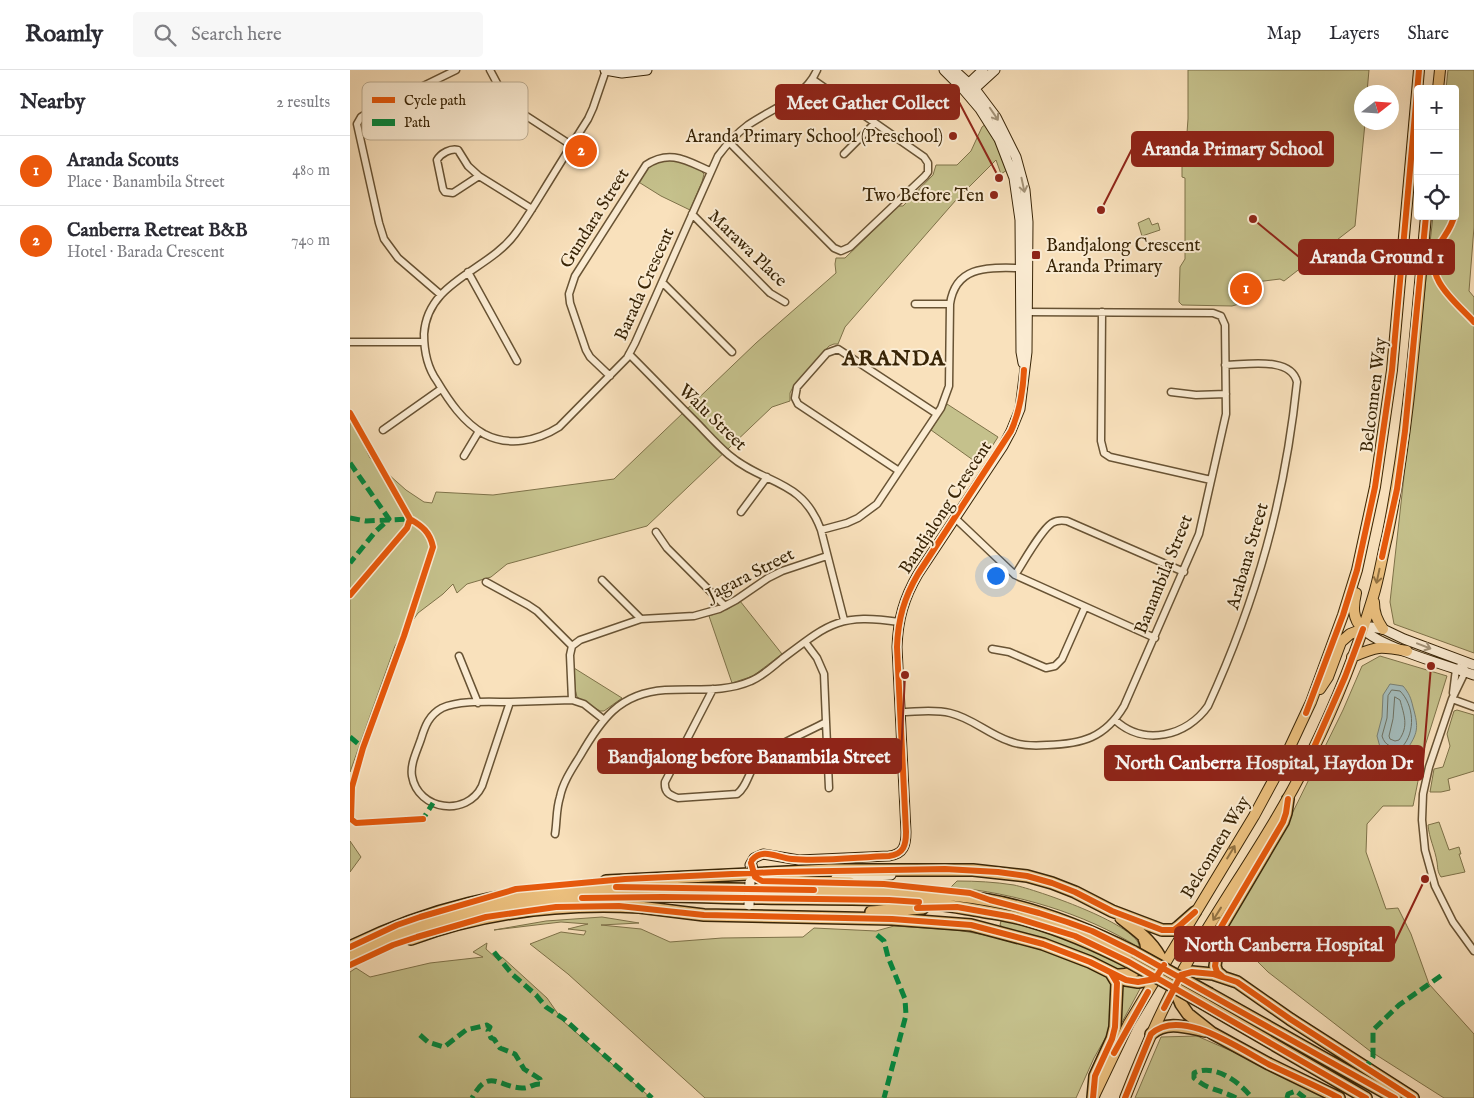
<!DOCTYPE html>
<meta charset="utf-8">
<style>
body{margin:0;font-family:"IM FELL English",serif;background:#f7f7f7;color:#2b2b33}
.controls{position:absolute;right:15px;top:15px;display:grid;overflow:hidden;border-radius:5px;box-shadow:0 5px 20px #0002}
.controls button{width:45px;height:45px;display:grid;place-items:center;padding:0;border:0;border-bottom:1px solid #e1e1e2;background:#fff;color:#2b2b33;font:25px sans-serif}
.compass{position:absolute;left:1004px;top:15px;width:45px;height:45px;border-radius:50%;background:#fff;box-shadow:0 5px 20px #0002;rotate:73deg}
.you{position:absolute;left:645px;top:505px;width:18px;height:18px;margin:-12px;border:4px solid #fff;border-radius:50%;background:#1a73e8;box-shadow:0 0 0 8px #1a73e833}
.badge{display:grid;place-items:center;width:32px;height:32px;border-radius:50%;background:#ea580c;color:#fff;font-size:16px;font-weight:700}
.pin{position:absolute;translate:-50% -50%;border:2px solid #fff;box-shadow:0 1px 5px #0006}
.list{margin:0;padding:0;list-style:none}
h2{display:flex;justify-content:space-between;align-items:center;height:65px;margin:0;padding:0 20px;font-size:21px}
h2 small{font-size:16px;font-weight:400;color:#7c7c81}
.list li{display:grid;grid-template-columns:32px 1fr auto;gap:15px;align-items:center;box-sizing:border-box;height:70px;padding:0 20px;border-top:1px solid #e1e1e2}
.list b{display:block;font-size:19px;white-space:nowrap}
.list p{margin:0;font-size:16px;white-space:nowrap;color:#7c7c81}
.list em{font-size:16px;font-style:normal;color:#7c7c81}
.icon{flex:none;width:28px;height:28px;fill:none;stroke:currentColor;stroke-width:2;stroke-linecap:round;stroke-linejoin:round}
.map{position:relative;flex:none;width:1124px;height:1028px;overflow:hidden}
header{display:flex;align-items:center;gap:30px;box-sizing:border-box;height:70px;padding:0 25px;background:#fff;border-bottom:1px solid #e1e1e2}
header strong{font-size:24px}
nav{display:flex;gap:28px;margin-inline-start:auto;font-size:18px}
.search{width:350px;height:45px;background:#f7f7f7;display:flex;align-items:center;gap:12px;box-sizing:border-box;padding:0 18px;border-radius:5px;color:#7c7c81;font-size:19px}
main{display:flex}
aside{flex:1;background:#fff}
.map>svg:first-child{display:block}
.green{fill:#c5c18c;stroke:#7e7249}
.water{fill:#a3bbbb;stroke:#787f73}
.lines{fill:none;stroke-linecap:round;stroke-linejoin:round}
.shore{stroke:#6e7060;stroke-width:1}
.street-casing{stroke:#685334;stroke-width:9}
.secondary-casing{stroke:#382406;stroke-width:11}
.primary-casing{stroke:#382406;stroke-width:12}
.highway-casing{stroke:#382406;stroke-width:14}
.street{stroke:#fbecd3;stroke-width:6}
.secondary{stroke:#fbecd3;stroke-width:9}
.primary{stroke:#ecc07e;stroke-width:10}
.highway{stroke:#ecc07e;stroke-width:11}
.secondary-bridge-casing{stroke:#382406;stroke-width:11;stroke-linecap:butt}
.highway-bridge-casing{stroke:#382406;stroke-width:14;stroke-linecap:butt}
.secondary-bridge{stroke:#fbecd3;stroke-width:9}
.highway-bridge{stroke:#ecc07e;stroke-width:11}
.quiet{stroke:#00873e;stroke-width:5;stroke-dasharray:10 5;stroke-linecap:butt}
.cycleway-casing{stroke:#fbecd3;stroke-width:9}
.cycleway{stroke:#e8590c;stroke-width:6}
.oneway{stroke:#a39277}
.oneway2{stroke:#927242}
.poi-dot{fill:#8f2418;stroke:#fbecd3;stroke-width:2}
.labels{text-anchor:middle;stroke-width:4;stroke-linejoin:round;paint-order:stroke}
.poi-label{font-size:18px;fill:#382406;stroke:#fbecd3;text-anchor:end}
.street-label{font-size:18px;fill:#382406;stroke:#fbecd3}
.district-label{font-size:22px;font-weight:bold;letter-spacing:1px;fill:#382406;stroke:#fbecd3}
.key{fill:#fbecd3;stroke:#c0b096;stroke-width:1}
.key-label{font-size:14px;fill:#382406}
.leader{fill:none;stroke:#8f2418;stroke-width:2}
.callout-dot{fill:#8f2418;stroke:#fbecd3;stroke-width:2}
.callout{fill:#8f2418;stroke:#8f2418;stroke-width:2}
.callout-label{font-size:19px;text-anchor:middle;font-weight:bold;fill:#fff}
</style>
<header>
<strong>Roamly</strong>
<div class="search"><svg class="icon" aria-label="search" viewBox="0 0 24 24"><circle cx="10" cy="10" r="6"/><path d="M15 15l6 6"/></svg>Search here</div>
<nav><a>Map</a><a>Layers</a><a>Share</a></nav>
</header>
<main>
<aside>
<h2>Nearby<small>2 results</small></h2>
<ul class="list">
<li><span class="badge">1</span><div><b>Aranda Scouts</b><p>Place · Banambila Street</p></div><em>480 m</em></li>
<li><span class="badge">2</span><div><b>Canberra Retreat B&amp;B</b><p>Hotel · Barada Crescent</p></div><em>740 m</em></li>
</ul>
</aside>
<div class="map">
<svg width="1124" height="1028" viewBox="0 0 1124 1028">
<rect width="100%" height="100%" fill="#f9e1bc"/>
<filter id="stains"><feTurbulence type="fractalNoise" baseFrequency=".004" numOctaves="4"/><feColorMatrix values="0 0 0 0 .2 0 0 0 0 .09 0 0 0 0 .02 0 0 0 .5 -.17"/></filter>
<radialGradient id="worn" r=".72"><stop offset=".6" stop-color="#630" stop-opacity="0"/><stop offset="1" stop-color="#630" stop-opacity=".3"/></radialGradient>
<path class="green" d="M838,0H1019L1017,22H1012V52L1015,53L1005,156L934,211L930,209L890,214L891,226H888L889,234L882,236L832,235L829,232L830,197L835,189V108L832,107V91L835,90L838,49Z
M1098,0H1124V157L1119,221L1124,227V583L1044,554L1040,532L1083,146H1105V19H1096Z
M637,53L657,100L651,104L646,90L606,130L495,257L488,274H484L479,276L443,317L440,323V331L422,337L297,456L157,494L141,507L117,514L107,523L103,514L93,524L68,543L45,576L0,702V345L20,388L56,420L74,432L82,433L86,422L143,425L264,409L406,273L486,203L485,194L486,188H495L549,136H553L583,105L586,95H607L621,81L632,57Z
M320,89C331,91 347,94 354,104L352,112L340,140L311,126L287,111C299,96 301,94 320,89Z
M799,148L802,155L808,153L810,160L792,166L788,153Z
M597,334L648,367L630,395L581,360Z
M390,531L432,584L403,606L382,613L359,546L378,539Z
M1030,586L1097,606L1075,676L1063,736H1033L1017,754L1016,782L1036,839L1048,838L1061,864L1079,914L1124,964V1028H1094L1020,981L918,902L874,858L937,754L993,640L1012,596Z
M224,598L272,628L254,641H250L227,627L225,619Z
M1107,640L1124,645V701L1098,709L1100,720L1091,722H1080L1084,699L1093,697L1100,676L1097,664L1104,641Z
M1089,752L1099,780L1109,777L1111,784H1109L1115,802L1091,807C1087,801 1088,798 1087,792C1085,779 1079,768 1078,755Z
M0,771L11,787L0,802Z
M607,811C626,811 645,812 664,815C687,820 783,853 789,875C791,884 782,892 778,899L765,900L658,861L650,855L651,851C668,851 683,857 699,863C726,873 751,884 777,897L788,877C734,843 665,823 601,817Z
M252,847L289,853L251,855L291,859L320,872L372,868L453,867L464,858L526,861L544,856L607,860L641,866L707,884L755,903L764,915L761,958L744,988L726,1028H355L218,904L180,874L211,862L234,865L236,861L218,859L238,854L211,852L144,860L196,851Z
M137,873L136,879L146,888L152,887L197,928L213,951L301,1028H0V902L6,898L20,907L80,893L133,887L123,882Z
M770,912L791,917L770,956Z
M847,966L918,997L981,1028H785L811,967Z"/>
<path class="water" d="M1040,614L1053,616C1059,623 1061,628 1063,637C1069,658 1068,663 1056,681L1043,683L1030,677L1027,666L1032,647L1033,625Z"/>
<g class="lines">
<path class="shore" d="M1042,620L1050,621C1064,635 1066,662 1052,677C1042,678 1035,676 1032,666L1037,648L1038,626Z
M1045,627L1050,630C1054,645 1059,656 1049,670L1045,671L1040,669L1039,666L1043,649Z"/>
<g class="street-casing">
<path id="street" d="M140,0L156,30L164,38L221,75
M256,0L243,38L238,49C222,74 206,100 190,126C182,139 174,152 165,164C138,201 77,211 74,264C74,282 77,297 87,311C99,331 113,352 134,364C159,377 187,371 209,357L277,288L285,273L368,86C377,74 386,64 398,55C421,39 455,28 467,0
M379,72L484,178L491,181L500,177L575,106L578,102V93L574,87L462,9
M494,84L525,53
M129,106L118,96L108,80C101,78 91,83 87,90L93,119L95,122L103,123L129,106L182,139
M342,144L420,223L435,232
M118,202L167,291
M312,212L382,282
M91,225L48,188L34,169L29,153L7,54L11,47L14,45L106,0
M565,234H600
M752,242L751,371L754,383L760,387L861,410
M0,272H74
M279,284C301,306 322,328 344,350C355,361 366,374 379,385C414,415 452,408 471,460L494,550
M260,306L240,287L236,280L220,233L219,224L225,206L296,95C320,79 337,91 360,101
M821,322L846,325L876,324
M33,360L91,319
M114,386L129,361
M549,401L448,334L445,328L447,317L477,283L488,279L587,344
M391,442L417,407
M605,448L665,505L805,568
M471,460L497,453L508,448L527,434L591,338L599,316L600,234C606,193 642,198 674,198
M306,462L317,478L375,536
M665,505C673,493 691,460 702,453C707,450 711,450 717,451L834,502
M252,510L291,549
M136,512L178,535L187,541L222,576L220,585L222,630
M222,576L230,570L291,549L344,546L369,539L386,530L418,508L432,501L477,486
M642,579L659,582L696,598L705,596L712,589L735,537
M109,586L128,633
M1114,592L1115,602L1102,629L1079,697L1073,724L1072,750L1075,780L1085,816L1103,852L1124,881
M363,619L315,712C314,722 319,725 328,728L387,724C397,717 399,701 407,691C418,678 460,661 476,652L474,604L467,588L455,572
M1103,623L1106,599L1109,597
M1102,629L1124,637
M160,632C141,632 109,630 92,638C79,645 75,656 71,669C67,681 60,694 62,706C68,741 117,747 132,716L160,632L222,630L234,634L253,649
M550,642C566,642 584,639 600,643C622,648 638,664 659,671C671,676 684,676 697,675C732,674 755,668 774,636L849,464L876,344L875,255L871,246L863,243L674,242
M765,650C794,677 837,666 858,636C907,529 935,428 947,312C941,286 896,295 875,295
M476,652L479,718
M205,764C207,752 206,739 210,727C213,712 222,699 230,686C251,650 269,623 315,620C344,618 374,623 401,611C413,606 422,597 432,589C478,554 489,543 549,552"/>
</g>
<g class="secondary-casing">
<path id="secondary" d="M255,0L272,3L297,0
M594,0L613,19L630,39L649,69L664,108L670,150L671,282L673,293
M615,17L633,0
M621,22L645,0
M1013,559C1030,577 1098,596 1124,605
M1013,559L1021,557L1033,559L1054,569L1124,595
M400,795L404,788L413,784L449,790L539,786C554,784 556,775 556,762L547,577C548,549 554,528 568,504L653,376L661,361L670,339L677,282L678,152L675,120L666,87L646,47L625,19L604,0
M405,807L415,811H448
M486,808L541,805"/>
</g>
<g class="primary-casing">
<path id="primary" d="M1088,19L1090,0
M1006,523C1003,536 1002,549 1013,559
M1024,532C1024,543 1027,550 1033,559
M1002,587C1028,576 1029,576 1057,581
M970,619L978,607L991,572L1000,564L1013,559
M744,1026L779,953L904,746L931,696L961,632L993,545L1007,500L1025,417L1042,300L1069,0
M775,1028C794,979 815,931 841,886C880,819 926,756 960,686C985,635 1007,581 1023,527C1029,508 1032,487 1037,467C1059,361 1066,254 1076,146"/>
</g>
<g class="highway-casing">
<path id="highway" d="M256,811L479,800H623L677,806L702,813L725,822L762,841L812,860H824L828,857L845,842
M444,811L500,813
M281,836L354,845L542,849L621,855L693,874L740,892L776,910L788,912L805,909
M521,842L573,838
M771,848C789,862 805,873 814,895
M61,869C134,842 211,833 288,837
M0,877C79,838 156,820 244,817C313,818 381,819 449,820C512,821 576,819 638,830C690,839 738,859 784,882
M0,889C45,866 90,848 139,838C226,819 319,827 407,828C457,829 507,828 556,831C581,832 606,837 631,841C647,844 663,846 679,851C714,861 746,875 779,892
M767,905C789,906 804,887 793,866
M831,905L842,902L863,904L887,912L940,949L1063,1028
M872,906L867,902L865,896L871,857L933,752L936,743L938,729
M824,917L831,934L838,944L862,963L919,994L989,1028
M860,924L1045,1028
M854,934L1016,1028
M801,964C816,950 836,957 855,961
M743,1028L745,1006L762,969L765,957L767,913L761,903"/>
</g>
<use href="#street" class="street"/>
<use href="#secondary" class="secondary"/>
<use href="#primary" class="primary"/>
<use href="#highway" class="highway"/>
<g class="secondary-bridge-casing">
<path id="secondary-bridge" d="M402,795L405,807
M399,835L400,812"/>
</g>
<g class="highway-bridge-casing">
<path id="highway-bridge" d="M784,882L860,924
M779,892L854,934"/>
</g>
<use href="#secondary-bridge" class="secondary-bridge"/>
<use href="#highway-bridge" class="highway-bridge"/>
<path class="quiet" d="M0,393L39,449L25,462L0,493
M0,448L16,451L60,449L59,452
M0,667L13,678
M69,749H73L83,733
M527,865L534,871L538,887L555,929L556,945L534,1028
M144,882L162,904L186,925L196,937L214,949L302,1028
M70,965L78,972L94,977L116,960L137,955L140,957L138,961L141,968L144,969L150,978L165,984L174,999L190,1009L191,1014C183,1013 179,1019 172,1018C148,1017 139,997 122,1028
M1014,1000L1023,987V960L1049,935L1092,905
M886,1028C877,1023 868,1021 858,1017C853,1015 848,1011 844,1008V1003C864,993 890,1012 902,1028
M937,1028L938,1024L946,1021L955,1028"/>
<g class="cycleway-casing">
<path id="cycleway" d="M1104,146C1102,158 1093,167 1088,177C1072,208 1106,232 1124,252
M0,343L60,449C72,456 80,462 83,477L54,566L13,678L2,717L1,749L6,753L73,749
M1032,487L1047,419L1055,361L1076,146
M0,525L57,458L60,449
M956,643L993,545L1007,500L1025,417L1042,300L1069,0
M961,684L995,607L1013,559
M402,790C413,777 428,788 442,789C473,792 508,787 539,786C554,784 556,775 556,762L547,577C548,549 554,528 568,504L661,361C670,341 673,322 674,300
M401,793L405,807L412,811L534,814L620,823L640,830L689,843L717,852L742,861L784,882L1045,1028
M266,817L464,820
M232,828L312,827L539,830L569,832
M567,838L607,837L663,847L725,866L779,892L1016,1028
M0,877L47,855L70,847L166,819L275,809L427,802L595,799L648,802L677,806L702,813L725,822L762,841L812,860H824L828,857L845,842
M0,895L43,875L67,867L136,847L206,837L269,836L354,845L542,849L621,855L693,874L740,892L776,910L788,912L805,909L814,895
M872,906L867,902L865,896L871,857L933,752L936,743L938,729
M814,938L831,905L842,902L863,904L887,912L940,949L1063,1028
M764,983L798,922
M743,1028L745,1006L762,969L765,957L767,913L761,903
M775,1028L801,964C831,936 891,980 920,995C943,1006 967,1016 989,1028"/>
</g>
<use href="#cycleway" class="cycleway"/>
</g>
<defs><path id="oneway-shaft" d="M-6 0H5M1.5-3L5.5 0L1.5 3" fill="none" stroke-width="1.6" stroke-linecap="round" stroke-linejoin="round" transform="scale(1.25)"/></defs>
<g class="oneway">
<use href="#oneway-shaft" transform="translate(644 44) rotate(56)"/>
<use href="#oneway-shaft" transform="translate(673 115) rotate(78)"/>
<use href="#oneway-shaft" transform="translate(1074 576) rotate(21)"/>
</g>
<g class="oneway2">
<use href="#oneway-shaft" transform="translate(1028 506) rotate(102)"/>
<use href="#oneway-shaft" transform="translate(881 782) rotate(-59)"/>
<use href="#oneway-shaft" transform="translate(867 844) rotate(122)"/>
</g>
<g class="poi-dot">
<circle cx="603" cy="66" r="5"/>
<circle cx="644" cy="125" r="5"/>
<rect x="681" y="180" width="10" height="10" rx="2.5"/>
</g>
<g class="labels">
<g class="poi-label">
<text x="593" y="72">Aranda Primary School (Preschool)</text>
<text x="634" y="131">Two Before Ten</text>
<text x="696" y="181" text-anchor="start">Bandjalong Crescent<tspan x="696" dy="21">Aranda Primary</tspan></text>
</g>
<g class="street-label">
<text transform="translate(244 148) rotate(-58)" y="6">Gundara Street</text>
<text transform="translate(398 178) rotate(44)" y="6">Marawa Place</text>
<text transform="translate(294 214) rotate(-66)" y="6">Barada Crescent</text>
<text transform="translate(1023 325) rotate(-83)" y="6">Belconnen Way</text>
<text transform="translate(363 347) rotate(44)" y="6">Walu Street</text>
<text transform="translate(595 437) rotate(-57)" y="6">Bandjalong Crescent</text>
<text transform="translate(897 486) rotate(-74)" y="6">Arabana Street</text>
<text transform="translate(400 504) rotate(-27)" y="6">Jagara Street</text>
<text transform="translate(813 504) rotate(-68)" y="6">Banambila Street</text>
<text transform="translate(865 777) rotate(-59)" y="6">Belconnen Way</text>
</g>
<g class="district-label">
<text x="544" y="295">ARANDA</text>
</g>
</g>
<rect x="12" y="12" width="166" height="58" rx="8" class="key"/>
<rect x="22" y="27" width="23" height="6" fill="#e8590c"/>
<rect x="22" y="49" width="23" height="7" fill="#00873e"/>
<g class="key-label">
<text x="54" y="35">Cycle path</text>
<text x="54" y="57">Path</text>
</g>
<path class="leader" d="M649 108L609 32M751 140L782 79M903 149L949 187M555 605L551 686M1081 596L1073 693M1075 809L1044 874"/>
<g class="callout-dot">
<circle cx="649" cy="108" r="5"/>
<circle cx="751" cy="140" r="5"/>
<circle cx="903" cy="149" r="5"/>
<circle cx="555" cy="605" r="5"/>
<circle cx="1081" cy="596" r="5"/>
<circle cx="1075" cy="809" r="5"/>
</g>
<g class="callout">
<rect x="426" y="15" width="183" height="34" rx="5"/>
<rect x="782" y="62" width="201" height="34" rx="5"/>
<rect x="949" y="170" width="155" height="34" rx="5"/>
<rect x="248" y="669" width="303" height="34" rx="5"/>
<rect x="755" y="676" width="318" height="34" rx="5"/>
<rect x="825" y="857" width="219" height="34" rx="5"/>
</g>
<g class="callout-label">
<text x="518" y="39">Meet Gather Collect</text>
<text x="883" y="85">Aranda Primary School</text>
<text x="1027" y="193">Aranda Ground 1</text>
<text x="399" y="693">Bandjalong before Banambila Street</text>
<text x="914" y="699">North Canberra Hospital, Haydon Dr</text>
<text x="934" y="881">North Canberra Hospital</text>
</g>
<rect width="100%" height="100%" filter="url(#stains)"/>
<rect width="100%" height="100%" fill="url(#worn)"/>
</svg>
<div class="controls">
<button>+</button>
<button>−</button>
<button><svg class="icon" aria-label="locate" viewBox="0 0 24 24"><circle cx="12" cy="12" r="6"/><path d="M12 2v4M12 18v4M2 12h4M18 12h4"/></svg></button>
</div>
<svg class="compass" viewBox="-18 -18 36 36"><path d="M0-13l5 13h-10z" fill="#e53935"/><path d="M0 13l5-13h-10z" fill="#7c7c81"/></svg>
<div class="you"></div>
<div class="pin badge" style="left:896px;top:219px">1</div>
<div class="pin badge" style="left:231px;top:81px">2</div>
</div>
</main>
